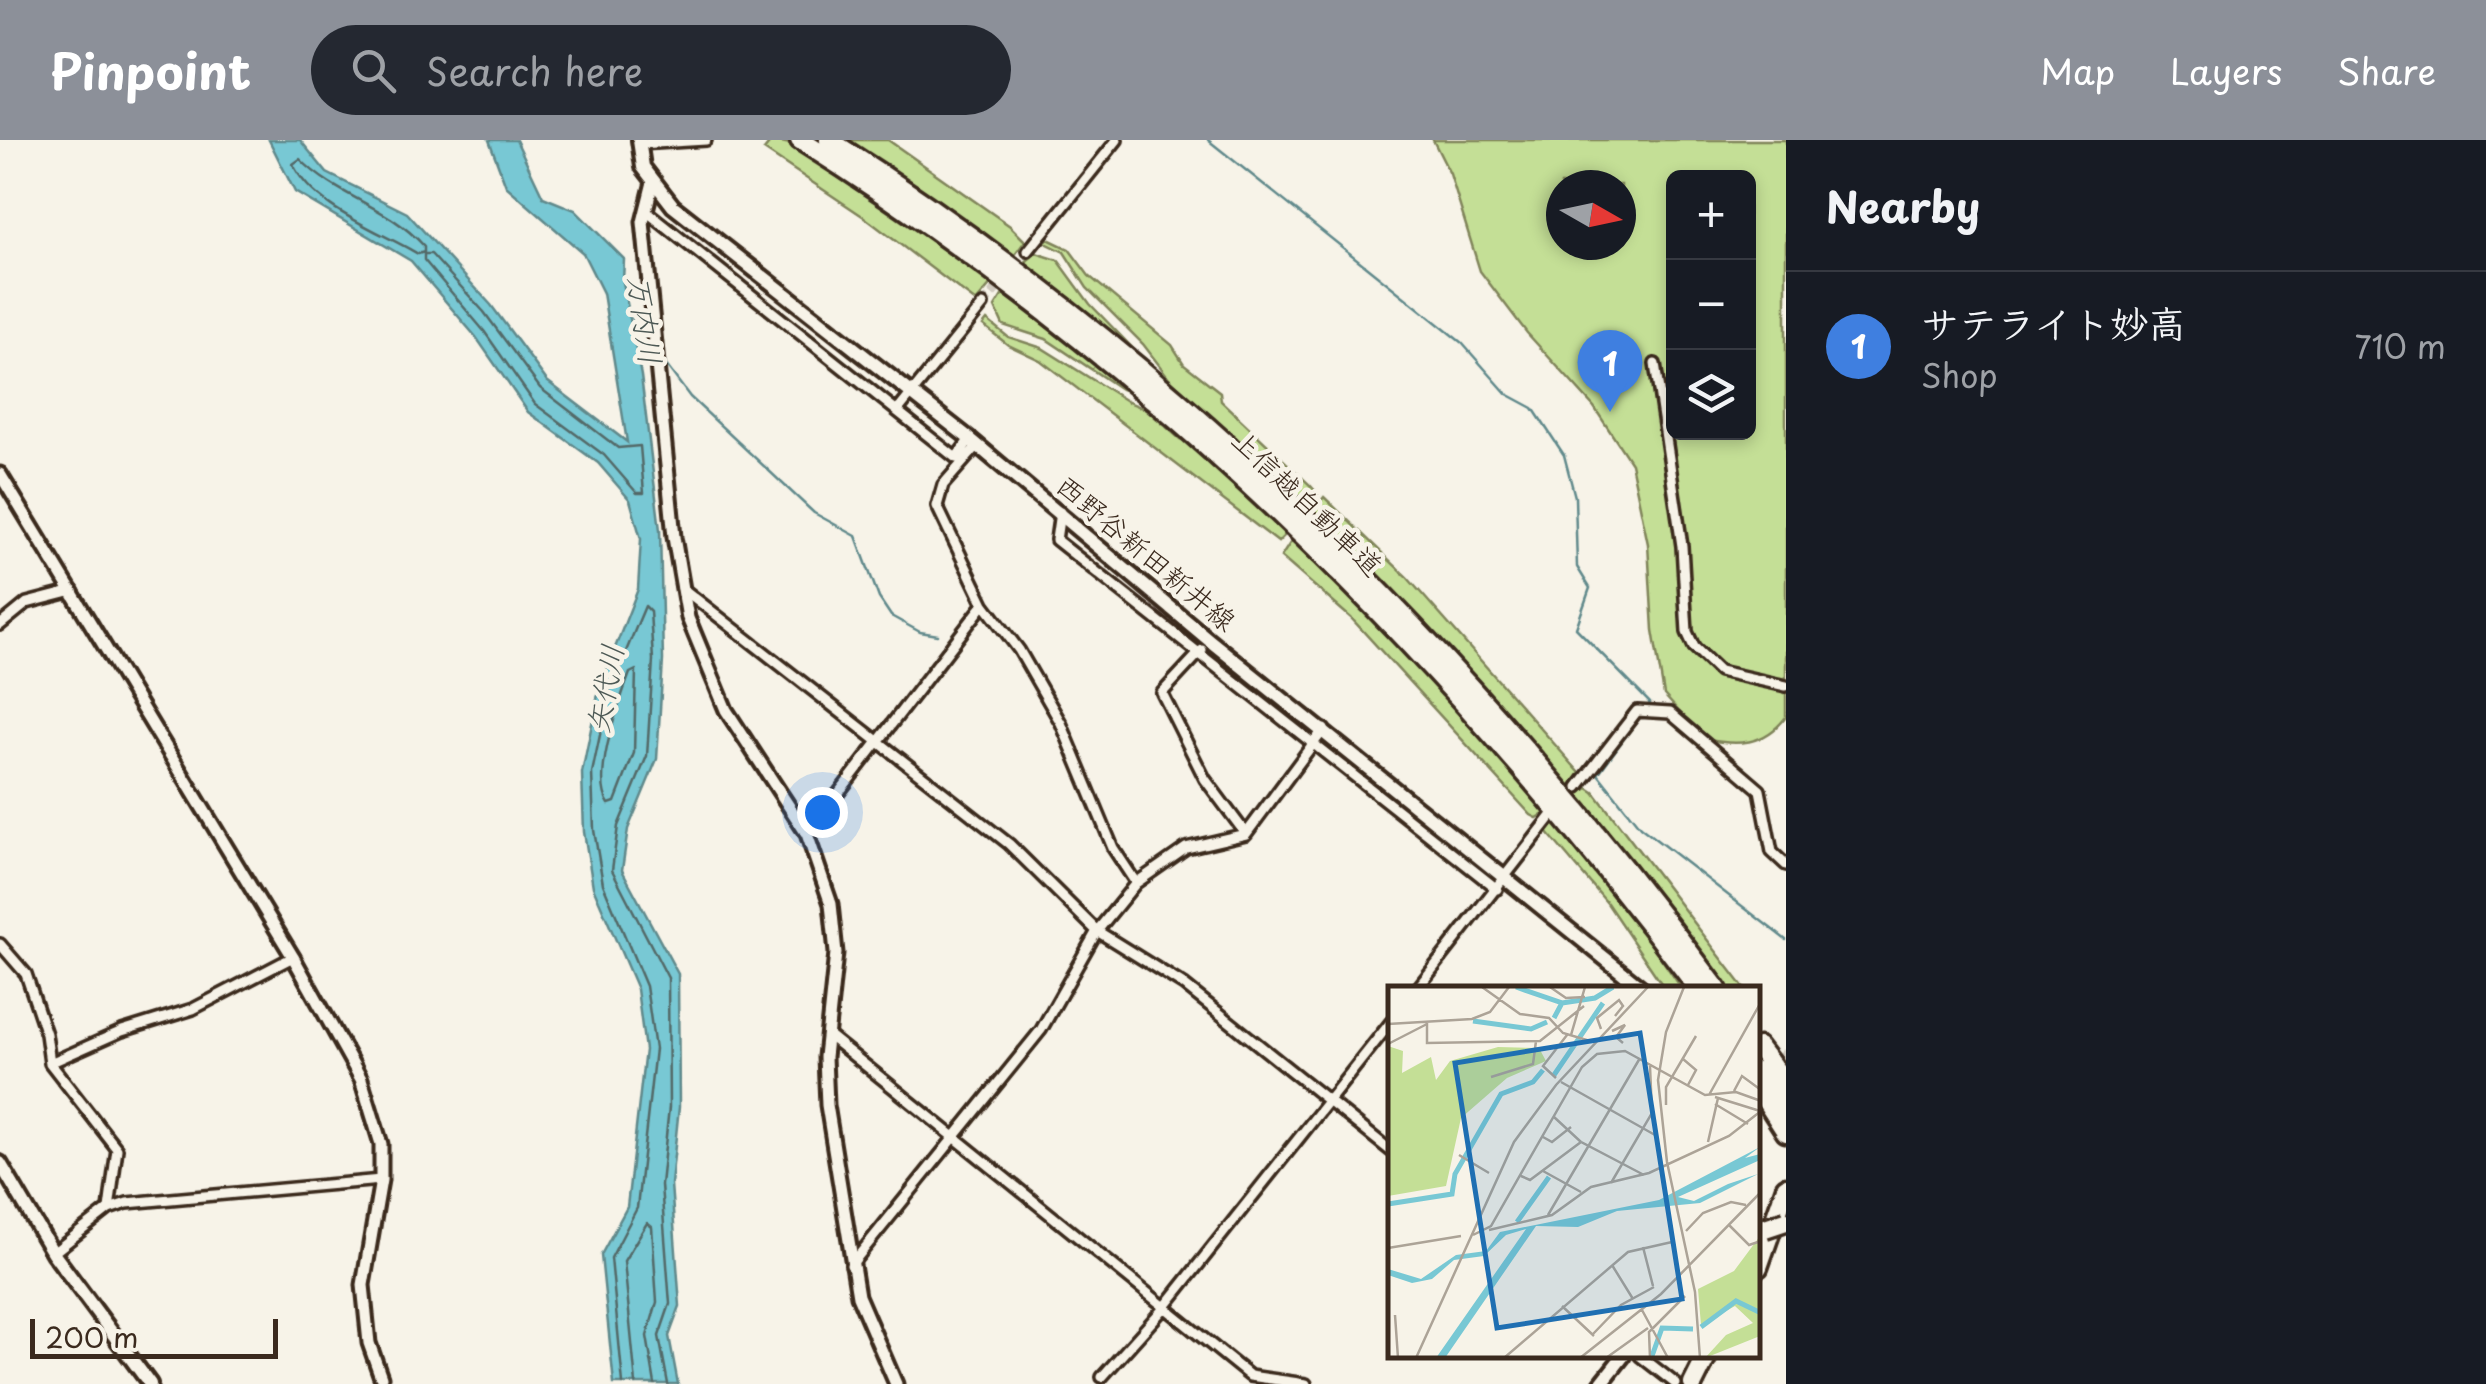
<!DOCTYPE html>
<meta charset="utf-8">
<style>
body{margin:0;font-family:"Playpen Sans","Klee One",sans-serif;background:#242831;color:#f1f3f6}
.controls{position:absolute;right:30px;top:30px;display:grid;overflow:hidden;border-radius:15px;box-shadow:0 5px 15px #0003}
.controls button{width:90px;height:90px;display:grid;place-items:center;padding:0;border:0;border-bottom:2px solid #363941;background:#171b24;color:#f1f3f6;font:50px sans-serif}
.compass{position:absolute;left:1546px;top:30px;width:90px;height:90px;border-radius:50%;background:#171b24;box-shadow:0 5px 15px #0003;rotate:99deg}
.scale{position:absolute;left:30px;bottom:25px;width:248px;box-sizing:border-box;padding-left:10px;border:5px solid #3b2a1e;border-top:0;font-size:28px;line-height:35px;white-space:nowrap;color:#3b2a1e;-webkit-text-stroke:8px #f7f3e8;paint-order:stroke}
.you{position:absolute;left:822px;top:672px;width:35px;height:35px;margin:-25px;border:8px solid #fff;border-radius:50%;background:#1a73e8;box-shadow:0 0 0 15px #1a73e833}
.badge{display:grid;place-items:center;width:65px;height:65px;border-radius:50%;background:#8c9099;color:#fff;font-size:32px;font-weight:700}
.pin{position:absolute;translate:-50% -82px;filter:drop-shadow(0 2px 5px #0008)}
.pin::after{content:'';position:absolute;top:52px;width:35px;height:30px;background:inherit;clip-path:polygon(0 0,100% 0,50% 100%)}
.list{margin:0;padding:0;list-style:none}
h2{display:flex;justify-content:space-between;align-items:center;height:130px;margin:0;padding:0 40px;font-size:42px}
h2 small{font-size:32px;font-weight:400;color:#9ea1a6}
.list li{display:grid;grid-template-columns:65px 1fr auto;gap:30px;align-items:center;box-sizing:border-box;height:150px;padding:0 40px;border-top:2px solid #363941}
.list b{display:block;font-size:38px;white-space:nowrap}
.list p{margin:0;font-size:32px;white-space:nowrap;color:#9ea1a6}
.list em{font-size:32px;font-style:normal;color:#9ea1a6}
.icon{flex:none;width:55px;height:55px;fill:none;stroke:currentColor;stroke-width:2;stroke-linecap:round;stroke-linejoin:round}
.map{position:relative;flex:none;width:1786px;height:1244px;overflow:hidden}
header{display:flex;align-items:center;gap:60px;box-sizing:border-box;height:140px;padding:0 50px;background:#8c9099;color:#fff}
header strong{font-size:48px}
nav{display:flex;gap:55px;margin-inline-start:auto;font-size:35px}
.search{width:700px;height:90px;background:#242831;display:flex;align-items:center;gap:25px;box-sizing:border-box;padding:0 35px;border-radius:55px;color:#9ea1a6;font-size:38px}
main{display:flex}
aside{flex:1;background:#171b24}
.map>svg:first-child{display:block}
.green{fill:#c4df96;stroke:#80845a;stroke-width:2.5;fill-rule:evenodd}
.water{fill:#78c8d4;stroke:#60898b;stroke-width:2.5}
.lines{fill:none;stroke-linecap:round;stroke-linejoin:round}
.shore{stroke:#536967;stroke-width:2.5}
.stream{stroke:#60898b;stroke-width:2.5}
.minor-tunnel{stroke:#d1cbc0;stroke-width:9;stroke-dasharray:9 4.5;stroke-linecap:butt}
.tertiary-tunnel{stroke:#d1cbc0;stroke-width:11;stroke-dasharray:11 5.5;stroke-linecap:butt}
.minor-casing{stroke:#3b2a1e;stroke-width:16}
.tertiary-casing{stroke:#3b2a1e;stroke-width:19}
.secondary-casing{stroke:#3b2a1e;stroke-width:20}
.motorway-casing{stroke:#3b2a1e;stroke-width:25}
.minor{stroke:#f7f3e8;stroke-width:9}
.tertiary{stroke:#f7f3e8;stroke-width:11}
.secondary{stroke:#f7f3e8;stroke-width:12}
.motorway{stroke:#f7f3e8;stroke-width:18}
.motorway-bridge-casing{stroke:#3b2a1e;stroke-width:25;stroke-linecap:butt}
.motorway-bridge{stroke:#f7f3e8;stroke-width:18}
.labels{text-anchor:middle;stroke-width:9;stroke-linejoin:round;paint-order:stroke}
.street-label{font-size:28px;fill:#3b2a1e;stroke:#f7f3e8}
.water-label{font-size:30px;font-style:italic;fill:#4d5955;stroke:#f7f3e8}
.inset-river{fill:none;stroke:#78c8d4;stroke-width:5}
.inset-road{fill:none;stroke:#aca397;stroke-width:2.5}
.view{fill:#1f6fb2;fill-opacity:0.15;stroke:#1f6fb2;stroke-width:5}
.inset-edge{fill:none;stroke:#3b2a1e;stroke-width:5}
</style>
<header>
<strong>Pinpoint</strong>
<div class="search"><svg class="icon" aria-label="search" viewBox="0 0 24 24"><circle cx="10" cy="10" r="6"/><path d="M15 15l6 6"/></svg>Search here</div>
<nav><a>Map</a><a>Layers</a><a>Share</a></nav>
</header>
<main>
<div class="map">
<svg width="1786" height="1244" viewBox="0 0 1786 1244">
<rect width="100%" height="100%" fill="#f7f3e8"/>
<filter id="ink" filterUnits="userSpaceOnUse"><feTurbulence type="fractalNoise" baseFrequency=".01" numOctaves="2"/><feDisplacementMap in="SourceGraphic" scale="20" xChannelSelector="R" yChannelSelector="G"/><feConvolveMatrix kernelMatrix="1 2 1 2 8 2 1 2 1" color-interpolation-filters="sRGB"/></filter>
<g filter="url(#ink)">
<path class="green" d="M772,0L790,4L992,143L976,162L864,77L764,10Z
M842,0H888L1010,86L1025,101L1012,119Z
M1433,0H1786V577C1764,606 1737,606 1704,599L1664,555L1653,490L1648,404L1631,323L1594,267L1527,193L1480,131L1450,34ZM1674,38H1748V292H1674ZM1561,45H1621V105H1561Z
M1048,99L1069,109L1089,136L1172,205L1184,224L1220,252L1221,261L1310,345L1319,355L1309,370L1169,238L1143,204L1087,148L1064,112L1044,102Z
M1036,113L1058,120L1090,164L1150,226L1022,125Z
M1003,154L1134,253L1121,249L1046,199L1003,185L995,167Z
M987,180L1008,197L1042,208L1128,262L1146,269L1180,299L1190,301L1288,392L1278,402L1040,220L1008,205L983,185Z
M1324,357L1407,437L1580,633L1570,648L1473,537L1312,372Z
M1294,397L1370,472L1549,671L1537,678L1531,675L1351,478L1281,417Z
M1588,648L1594,652L1745,849H1729L1577,655Z
M1555,681L1634,778L1682,849H1665L1607,763L1547,692Z"/>
<path class="water" d="M269,0H300L327,33L407,73L491,165L547,241L627,302L603,153L583,113L506,46L489,0H516L543,57L575,70L624,119L623,142L641,236L660,390L663,520L657,619L628,689L622,730L678,834L679,967L671,1044L680,1166L669,1196L678,1244H614L601,1115L627,1067L645,910L637,849L593,747L584,692L582,633L599,549L638,449L641,399L630,360L598,323L528,272L476,197L411,121L295,52Z"/>
<g class="lines">
<path class="shore" d="M300,19C338,58 387,65 424,106V112L418,114C378,90 313,68 293,24Z
M424,114H431L484,172L540,248L618,308L640,306L644,353H637L604,315L535,264L484,191L424,120Z
M636,530L634,613L615,662L609,664C591,638 619,562 630,533Z
M623,1244L611,1118L637,1068L655,909L646,846L603,744L594,690L592,633L609,552L645,466L650,471L653,520L647,616L618,686L612,730L668,838L669,967L661,1045L670,1164L659,1196L668,1244
M636,1244L624,1121L647,1083L652,1087L657,1162L647,1196L655,1244"/>
<path class="stream" d="M1208,0L1462,203L1507,254L1533,268L1564,315L1575,357L1577,427L1590,448L1576,488L1650,563L1647,567
M629,172L649,203
M663,221L690,257L814,373L856,396L879,458L891,476L920,492L938,495
M1643,573L1598,634L1640,687L1786,800"/>
<path class="minor-tunnel" d="M983,165L1004,140"/>
<path class="tertiary-tunnel" d="M1774,934L1786,912"/>
<g class="minor-casing">
<path id="minor" d="M639,4L706,0
M646,71L956,318L970,299
M1028,111L1117,0
M1655,224L1682,406L1687,492L1694,507L1719,531L1786,546
M899,269L983,165
M1060,372L1056,400L1497,749
M682,448L1009,704L1097,791L1184,845L1391,1011
M0,485L27,463L73,451
M1202,510L1162,553L1205,639L1246,694
M1578,647L1637,571L1670,573L1760,650L1772,712L1786,725
M807,694L984,464
M1136,743L1186,708L1246,694L1324,589
M0,804L26,834L46,894L50,923L117,1009L109,1069
M1417,849L1551,677
M828,895L1250,1236L1306,1244
M50,923L122,891L193,869L293,817
M53,1113L109,1069L127,1063L381,1040
M851,1125L1041,890L1097,791L1136,743L1113,708L1061,583L1019,510L984,464L937,366L943,345L978,305
M1640,1216L1676,1244
M1102,1237L1164,1168L1391,882"/>
</g>
<g class="tertiary-casing">
<path id="tertiary" d="M653,42L643,82L674,397L688,478L726,570L807,694L831,764L836,813L825,917L827,965L858,1156L896,1244
M0,334L293,817L361,939L381,1004V1040L363,1145L369,1203L381,1237"/>
</g>
<g class="secondary-casing">
<path id="secondary" d="M639,0L643,27L673,66L970,299L1209,500L1643,849
M0,1023L53,1113L150,1244
M1601,1244L1623,1216"/>
</g>
<g class="motorway-casing">
<path id="motorway" d="M800,0C1160,226 1444,511 1699,849
M829,0C1178,223 1471,517 1717,849
M1758,907L1786,944
M1758,931L1786,968
M1758,948L1786,992
M1758,1127L1786,1047
M1693,1244L1707,1216"/>
</g>
<use href="#minor" class="minor"/>
<use href="#tertiary" class="tertiary"/>
<use href="#secondary" class="secondary"/>
<use href="#motorway" class="motorway"/>
<g class="motorway-bridge-casing">
<path id="motorway-bridge" d="M1765,1088L1786,1081"/>
</g>
<use href="#motorway-bridge" class="motorway-bridge"/>
</g>
</g>
<g class="labels">
<g class="street-label">
<text transform="translate(1307 363) rotate(44)" y="10">上信越自動車道</text>
<text transform="translate(1146 413) rotate(40)" y="10">西野谷新田新井線</text>
</g>
<g class="water-label">
<text transform="translate(644 180) rotate(82)" y="10">万内川</text>
<text transform="translate(606 549) rotate(-80)" y="10">矢代川</text>
</g>
</g>
<g transform="translate(1388 846)">
<rect width="372" height="372" fill="#f7f3e8"/>
<path d="M0,60L15,65L14,87L43,71L48,94L62,75L110,61L151,62L158,75L119,92L73,132L58,200L0,210ZM372,250V350L317,372L338,349L365,337L347,320L313,339L310,303L346,285Z" fill="#c4df96"/>
<path d="M372,161L357,172L372,168V174L290,211L306,215L340,198L370,188L312,217L229,225L190,241L148,240L57,372H48L138,243L118,249L96,270L66,274L44,293L24,297L0,289V283L33,293L68,269L98,265L112,246L271,214Z" fill="#78c8d4"/>
<path class="inset-river" d="M128,1L174,17L166,32M174,17L207,12L225,1M85,35L143,43L159,36M166,89L215,17M0,218L64,208L67,188L113,108L145,96L155,84M129,236L161,191M313,341L348,315L373,327M264,370L274,342L305,343"/>
<path class="inset-road" d="M94,1L132,28L161,32L175,47L202,55M162,1L178,12L197,11M296,1L278,46L270,94L279,176L307,306L312,372M39,35V57L152,55L196,20M0,38L84,33L102,26L121,1M213,43L209,32L231,14L235,20L227,30M224,45L237,39L228,51L235,57M183,49L197,1M0,58L39,38M295,73L308,84L300,99M103,91L145,78L148,55M168,92L155,80L179,49M173,96L267,149M346,105L354,90L373,104M321,109L373,16M327,111L372,125M327,118L360,138M278,119V101L308,50M166,131L193,156M155,151L164,156L183,141M320,156L330,112M71,169L101,187M155,185L193,206M133,190L142,194L193,156L256,189M223,197L264,127L262,80M160,229L252,72M341,239L361,259L373,255M101,244L164,229L203,201L261,187L341,150L373,125M298,245L315,227L343,216L358,219M85,249L103,240L194,81L209,68L237,65L317,109L348,106L373,115M255,261L265,300M0,262L73,250M224,279L245,313M174,320L206,350M254,324L280,372M7,329L10,372M205,348L233,319L266,301M28,372L126,156L168,99L260,1M116,372L240,266L284,256M192,372L273,308L373,206M218,372L260,342M262,372L261,346L297,310"/>
<path class="view" d="M252,47L294,313L109,342L67,77Z"/>
<rect width="372" height="372" class="inset-edge"/>
</g>
</svg>
<div class="controls">
<button>+</button>
<button>−</button>
<button><svg class="icon" aria-label="layers" viewBox="0 0 24 24"><path d="M12 4l9 5-9 5-9-5zM3 14l9 5 9-5"/></svg></button>
</div>
<svg class="compass" viewBox="-18 -18 36 36"><path d="M0-13l5 13h-10z" fill="#e53935"/><path d="M0 13l5-13h-10z" fill="#9ea1a6"/></svg>
<div class="scale">200 m</div>
<div class="you"></div>
<div class="pin badge" style="left:1610px;top:272px;background:#3f7fe0">1</div>
</div>
<aside>
<h2>Nearby<small></small></h2>
<ul class="list">
<li><span class="badge" style="background:#3f7fe0">1</span><div><b>サテライト妙高</b><p>Shop</p></div><em>710 m</em></li>
</ul>
</aside>
</main>
